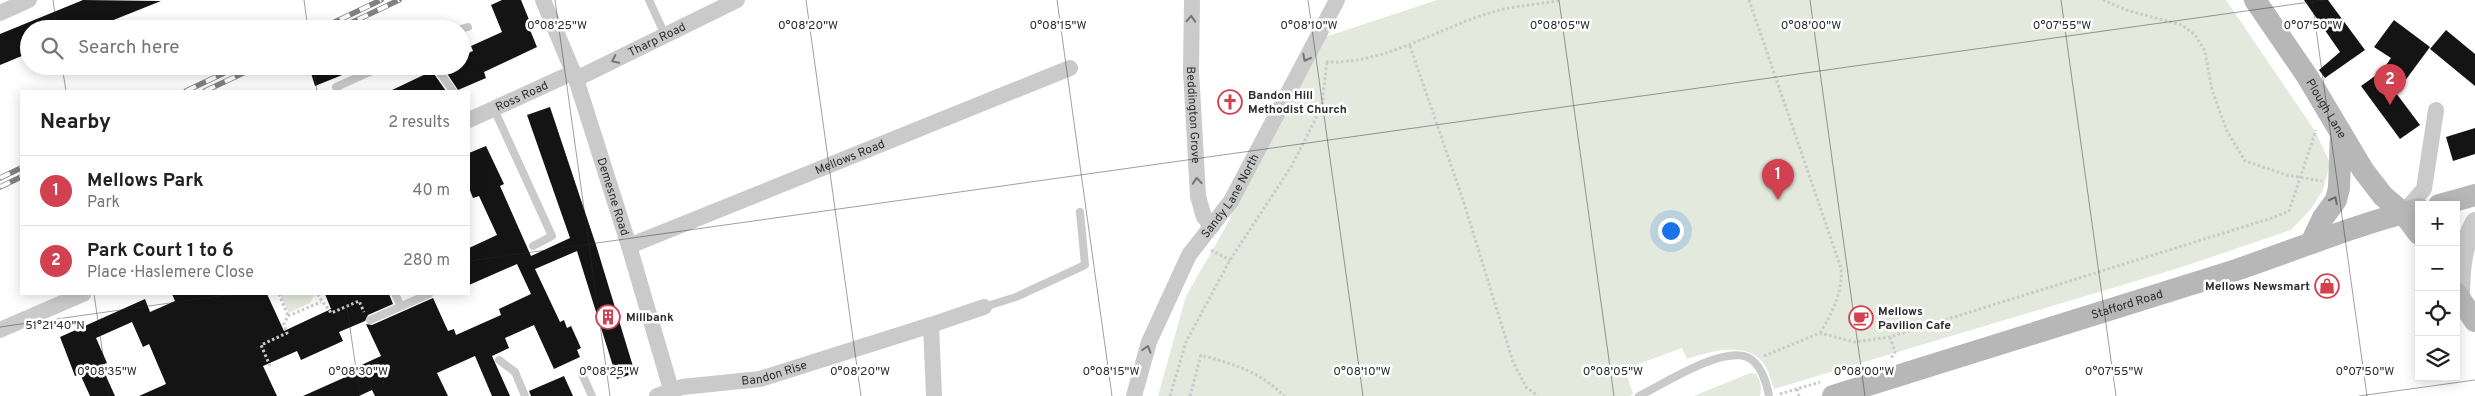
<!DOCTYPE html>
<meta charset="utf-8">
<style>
body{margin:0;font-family:Overpass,sans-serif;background:#f2f2f2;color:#202124}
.controls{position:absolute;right:15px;bottom:15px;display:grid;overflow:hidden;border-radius:0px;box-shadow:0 2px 12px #0003}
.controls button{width:45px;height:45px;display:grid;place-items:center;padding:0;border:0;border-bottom:1px solid #e0e0e0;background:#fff;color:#202124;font:25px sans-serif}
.you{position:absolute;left:1670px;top:230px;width:18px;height:18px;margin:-12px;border:4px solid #fff;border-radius:50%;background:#1a73e8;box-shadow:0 0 0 8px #1a73e833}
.badge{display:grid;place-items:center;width:32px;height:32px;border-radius:50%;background:#d1414f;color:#fff;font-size:16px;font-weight:700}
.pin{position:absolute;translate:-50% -41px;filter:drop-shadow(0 1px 2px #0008)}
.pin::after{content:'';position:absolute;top:26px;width:18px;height:15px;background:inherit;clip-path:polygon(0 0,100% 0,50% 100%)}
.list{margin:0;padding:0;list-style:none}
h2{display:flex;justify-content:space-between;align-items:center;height:65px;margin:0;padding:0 20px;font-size:21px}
h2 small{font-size:16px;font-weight:400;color:#757577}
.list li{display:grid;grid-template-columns:32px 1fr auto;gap:15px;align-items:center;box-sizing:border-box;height:70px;padding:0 20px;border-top:1px solid #e0e0e0}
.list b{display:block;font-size:19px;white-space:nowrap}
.list p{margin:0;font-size:16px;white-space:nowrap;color:#757577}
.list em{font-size:16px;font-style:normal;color:#757577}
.icon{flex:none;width:28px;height:28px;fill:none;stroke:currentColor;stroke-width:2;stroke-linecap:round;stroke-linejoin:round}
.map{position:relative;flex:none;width:2475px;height:396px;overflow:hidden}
.search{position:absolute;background:#fff;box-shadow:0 2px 12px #0003;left:20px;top:20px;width:450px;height:55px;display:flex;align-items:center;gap:12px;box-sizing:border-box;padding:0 18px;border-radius:28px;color:#757577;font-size:19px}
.panel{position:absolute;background:#fff;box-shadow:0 2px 12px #0003;left:20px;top:90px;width:450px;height:205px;border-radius:0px}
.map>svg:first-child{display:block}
.green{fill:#e3e9dc}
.building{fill:#141414}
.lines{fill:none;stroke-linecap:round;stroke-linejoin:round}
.path{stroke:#cacaca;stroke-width:3;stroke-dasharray:2.5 2.5;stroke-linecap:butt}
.service{stroke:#cacaca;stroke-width:8}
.minor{stroke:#cacaca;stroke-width:16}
.tertiary{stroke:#cacaca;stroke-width:20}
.secondary{stroke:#b7b7b7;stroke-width:22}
.rail-casing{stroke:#828282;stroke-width:5.5}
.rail{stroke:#fff;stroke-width:4;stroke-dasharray:11;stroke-linecap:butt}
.oneway{stroke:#747474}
.oneway2{stroke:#6b6b6b}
.ticks{fill:none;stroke:#2d2d2d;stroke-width:1;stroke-opacity:0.45}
.labels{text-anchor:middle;stroke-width:5;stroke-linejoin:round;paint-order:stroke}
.street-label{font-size:12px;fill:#2d2d2d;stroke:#fff}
.poi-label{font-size:12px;font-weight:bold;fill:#2d2d2d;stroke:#fff;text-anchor:start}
.ticks-label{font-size:12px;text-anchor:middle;fill:#2d2d2d;stroke:#fff;stroke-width:5;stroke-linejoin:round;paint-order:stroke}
</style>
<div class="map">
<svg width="2475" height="396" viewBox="0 0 2475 396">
<rect width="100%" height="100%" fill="#fff"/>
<path class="green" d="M1437,0H2226L2315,131L2330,163L2323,190L2311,209L2291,230L2179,268L1774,389C1771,381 1769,371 1764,364C1747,340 1710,351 1687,359L1682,348L1625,369L1633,394L1630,396H1158L1186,296L1224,230L1316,40Z
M284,294H315L310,303L289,313L280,295Z
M1750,373L1756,374C1761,381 1762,388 1760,396H1694Z"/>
<path class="building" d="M83,0L161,1L91,29H29V53L0,65V34Z
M502,0H521L530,22L528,25L537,47L484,72L486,78L458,90L442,66H461V56L473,51L471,46L502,32L491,5Z
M2304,0H2328L2365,50L2325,78L2319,70L2340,52Z
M2394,20L2430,47L2396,93L2420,125L2400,139L2361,86L2382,71L2391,58L2374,47Z
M2446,30L2475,54V86L2430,49Z
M320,66H362V67L315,86L310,70Z
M432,71L446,91H390Z
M550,107L596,245L635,373L617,379L577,251L535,269L560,322L564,320L567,328L571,326L581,348L577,350L580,357L554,369L534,325L505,338L509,348L492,356L510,396H492L475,356L437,373L448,396H375L372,390L359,396H303L359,371L357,367L381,356L366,324L372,325L433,298L448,331L454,329L456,335L501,315L499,309L531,294L517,264L469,285V248L497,235L479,196L473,198L469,188V153L486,146L504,184L500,186L531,256L570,238L527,115Z
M2475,128V154L2453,161L2446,137Z
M172,294H267L284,331L331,309L325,294H389L393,304L368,315L365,321L339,332L343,341L301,360L297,351L263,366L277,396H139L166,384L149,344L143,347L132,322L96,338L107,363L101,365L115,396H90L80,374L75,376L60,337L145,299L150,312L175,301Z
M564,376L573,396H531L529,391Z"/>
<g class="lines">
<path class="path" d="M1749,0L1841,268C1843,292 1832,313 1820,333
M2103,0L2126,10L2182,25L2195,35L2205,51L2212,90L2227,131L2245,161L2287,175L2322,181
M1410,46L1464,203L1513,362L1526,387L1538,396
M1326,62C1387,64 1437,28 1493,12C1515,5 1539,5 1561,0
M1211,250L1230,260
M279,294L288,316
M318,294C321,302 327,306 331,313L359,301L364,312
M1890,337L1895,352L1891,358
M1764,356L1820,333L1854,342L1890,337L2275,217L2289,211L2316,130
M270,366L261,345L287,333L284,324L288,316L321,302
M1797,389L1799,396
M1780,394L1820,382
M1170,396L1186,342L1230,260L1291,167L1314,122L1322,104L1327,62
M1190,396L1201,355C1233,364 1261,372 1284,396"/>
<path class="service" d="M649,0L665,35
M461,29L468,27
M435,66L453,91
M338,91L336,87L383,66
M494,109L552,236L533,246
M395,294L401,306
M984,307L1016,297L1085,265L1080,212
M370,320L429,294
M499,360L515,372L525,396
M582,374L592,396
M1639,396C1664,384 1720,347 1747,357C1760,362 1767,383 1769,396"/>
<g class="minor">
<path id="s1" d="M543,0L576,79L629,246L673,396"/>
<path id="s2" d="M1192,0L1191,71L1198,196L1204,217L1212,226"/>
<path d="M0,13L29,0"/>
<path id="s3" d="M576,79L737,0"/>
<path id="s4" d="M469,120L574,72"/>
<path d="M2403,213L2424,189L2436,110"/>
<path id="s5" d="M629,246L1070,68"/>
<path d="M931,325L984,307"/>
<path d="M0,330L83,294"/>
<path id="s6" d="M657,396L682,387L760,379L931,325L934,396"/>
<path id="s7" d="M1134,396L1149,342L1189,255L1231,201L1337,0"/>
</g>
<path class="tertiary" d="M2460,298C2460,271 2462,246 2475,222"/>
<g class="secondary">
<path id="s8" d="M2255,0L2307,76L2363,170L2383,196L2403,213L2419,234"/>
<path d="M2439,205L2475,195"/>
<path d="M2311,243L2323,218L2336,200L2339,188L2341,133"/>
<path d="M2456,293L2475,321"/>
<path id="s9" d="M1833,396L2227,273C2291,252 2353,225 2419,209"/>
</g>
<g class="rail-casing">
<path id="rail" d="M320,29L381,0
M338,29L399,0
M186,91L239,66
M205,91L258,66
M0,178L21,168
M0,187L21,177"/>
</g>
<use href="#rail" class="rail"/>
</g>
<defs><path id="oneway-chevron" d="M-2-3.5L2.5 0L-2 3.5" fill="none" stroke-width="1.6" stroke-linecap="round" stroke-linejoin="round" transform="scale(1.25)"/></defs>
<g class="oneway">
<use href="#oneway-chevron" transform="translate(1191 19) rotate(-88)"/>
<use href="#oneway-chevron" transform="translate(1306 58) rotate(118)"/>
<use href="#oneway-chevron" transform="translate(615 60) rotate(154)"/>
<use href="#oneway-chevron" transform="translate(1197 181) rotate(-94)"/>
<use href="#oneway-chevron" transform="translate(1147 349) rotate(-74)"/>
</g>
<use class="oneway2" href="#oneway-chevron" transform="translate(2334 200) rotate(-63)"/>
<path class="ticks" d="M53,0L57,29M304,0L308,29M555,0L610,396M806,0L861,396M1057,0L1112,396M1308,0L1363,396M1559,0L1614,396M1810,0L1865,396M2061,0L2116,396M2312,0L2367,396M62,66L66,91M313,66L317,91M469,261L2324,0M94,294L109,396M345,294L360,396M0,327L234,294M2359,396L2475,380"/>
<defs>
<g id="church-ring" transform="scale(1.25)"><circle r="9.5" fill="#fff" stroke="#d1414f" stroke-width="1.5"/><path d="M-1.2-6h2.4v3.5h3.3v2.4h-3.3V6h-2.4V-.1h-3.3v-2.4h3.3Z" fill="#d1414f"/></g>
<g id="shop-ring" transform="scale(1.25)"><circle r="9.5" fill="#fff" stroke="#d1414f" stroke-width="1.5"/><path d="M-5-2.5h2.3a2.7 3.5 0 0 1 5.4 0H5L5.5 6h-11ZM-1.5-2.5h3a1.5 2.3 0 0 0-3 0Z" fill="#d1414f"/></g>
<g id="building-ring" transform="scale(1.25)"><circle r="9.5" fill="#fff" stroke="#d1414f" stroke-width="1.5"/><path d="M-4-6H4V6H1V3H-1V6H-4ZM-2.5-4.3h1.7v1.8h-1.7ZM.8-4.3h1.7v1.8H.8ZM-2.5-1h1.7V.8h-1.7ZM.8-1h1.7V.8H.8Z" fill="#d1414f"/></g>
<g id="cafe-ring" transform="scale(1.25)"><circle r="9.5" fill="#fff" stroke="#d1414f" stroke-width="1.5"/><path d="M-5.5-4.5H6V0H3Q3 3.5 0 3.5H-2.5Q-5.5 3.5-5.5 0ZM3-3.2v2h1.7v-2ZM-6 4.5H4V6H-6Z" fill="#d1414f"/></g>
</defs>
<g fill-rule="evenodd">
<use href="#church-ring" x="1230" y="102"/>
<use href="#shop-ring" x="2327" y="286"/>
<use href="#building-ring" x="608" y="317"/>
<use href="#cafe-ring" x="1861" y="318"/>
</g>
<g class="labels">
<g class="street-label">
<text dy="4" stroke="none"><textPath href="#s3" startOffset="90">Tharp Road</textPath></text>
<text dy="4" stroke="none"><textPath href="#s4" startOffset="58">Ross Road</textPath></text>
<text dy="4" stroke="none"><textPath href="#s8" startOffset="130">Plough Lane</textPath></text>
<text dy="4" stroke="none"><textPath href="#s2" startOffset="115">Beddington Grove</textPath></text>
<text dy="4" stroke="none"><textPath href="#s5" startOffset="238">Mellows Road</textPath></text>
<text dy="4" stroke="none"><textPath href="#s7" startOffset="224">Sandy Lane North</textPath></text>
<text dy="4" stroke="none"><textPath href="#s1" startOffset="209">Demesne Road</textPath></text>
<text dy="4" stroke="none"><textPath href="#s9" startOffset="308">Stafford Road</textPath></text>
<text dy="4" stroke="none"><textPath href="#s6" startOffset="120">Bandon Rise</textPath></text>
</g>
<g class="poi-label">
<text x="1248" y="99">Bandon Hill<tspan x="1248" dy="14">Methodist Church</tspan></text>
<text x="2310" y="290" text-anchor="end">Mellows Newsmart</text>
<text x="1878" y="315">Mellows<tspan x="1878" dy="14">Pavilion Cafe</tspan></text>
<text x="626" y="321">Millbank</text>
</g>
</g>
<g class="ticks-label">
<text x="557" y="29">0°08'25"W</text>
<text x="808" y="29">0°08'20"W</text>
<text x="1058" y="29">0°08'15"W</text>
<text x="1309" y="29">0°08'10"W</text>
<text x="1560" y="29">0°08'05"W</text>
<text x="1811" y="29">0°08'00"W</text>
<text x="2062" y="29">0°07'55"W</text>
<text x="2313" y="29">0°07'50"W</text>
<text x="55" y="329">51°21'40"N</text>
<text x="107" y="375">0°08'35"W</text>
<text x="358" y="375">0°08'30"W</text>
<text x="609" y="375">0°08'25"W</text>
<text x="860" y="375">0°08'20"W</text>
<text x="1111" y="375">0°08'15"W</text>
<text x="1362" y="375">0°08'10"W</text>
<text x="1613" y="375">0°08'05"W</text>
<text x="1864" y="375">0°08'00"W</text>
<text x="2114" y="375">0°07'55"W</text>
<text x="2365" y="375">0°07'50"W</text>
</g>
</svg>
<div class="controls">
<button>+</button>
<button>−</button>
<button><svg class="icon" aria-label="locate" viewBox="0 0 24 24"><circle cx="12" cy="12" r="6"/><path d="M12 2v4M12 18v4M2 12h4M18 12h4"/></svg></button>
<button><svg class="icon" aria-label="layers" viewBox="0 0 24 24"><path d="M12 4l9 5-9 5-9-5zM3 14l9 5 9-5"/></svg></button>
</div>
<div class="you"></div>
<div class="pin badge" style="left:1778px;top:200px">1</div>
<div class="pin badge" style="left:2390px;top:105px">2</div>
<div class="search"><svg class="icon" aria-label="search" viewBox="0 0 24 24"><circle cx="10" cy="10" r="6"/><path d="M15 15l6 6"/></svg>Search here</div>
<section class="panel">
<h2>Nearby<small>2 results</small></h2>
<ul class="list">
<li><span class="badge">1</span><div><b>Mellows Park</b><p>Park</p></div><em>40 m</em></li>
<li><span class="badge">2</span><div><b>Park Court 1 to 6</b><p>Place · Haslemere Close</p></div><em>280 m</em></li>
</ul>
</section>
</div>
